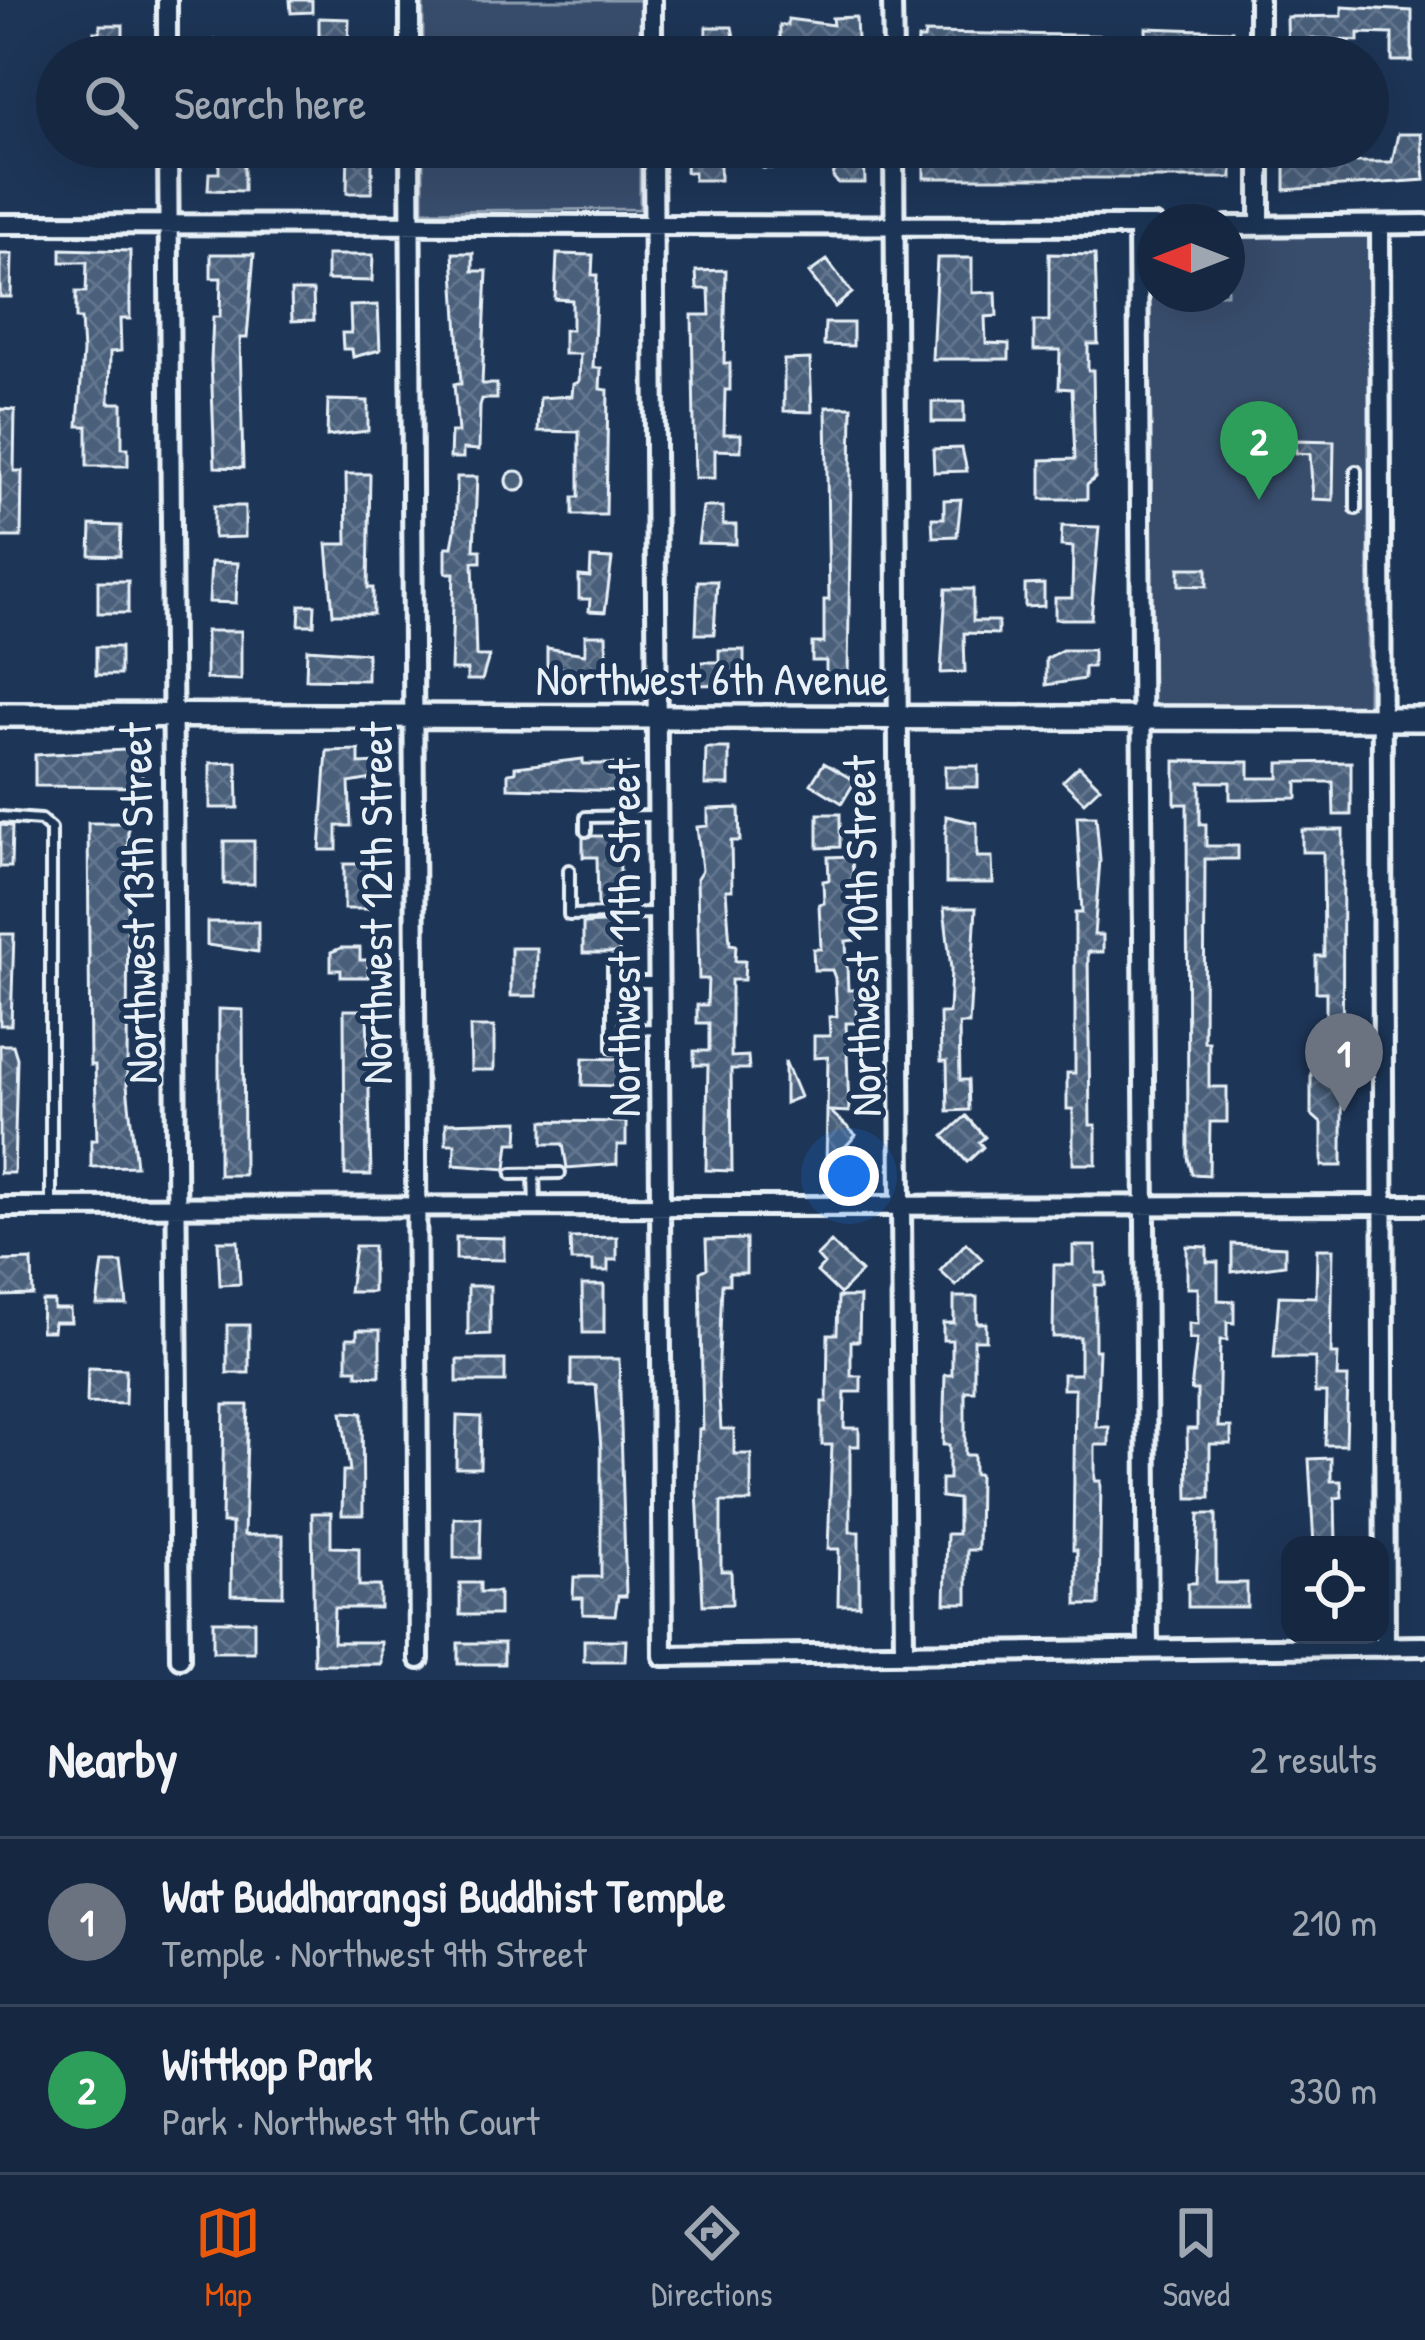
<!DOCTYPE html>
<meta charset="utf-8">
<style>
body{margin:0;font-family:"Patrick Hand",sans-serif;background:#23344c;color:#f1f3f6}
.controls{position:absolute;right:36px;bottom:36px;display:grid;overflow:hidden;border-radius:24px;box-shadow:0 12px 48px #0002}
.controls button{width:108px;height:108px;display:grid;place-items:center;padding:0;border:0;border-bottom:3px solid #35445a;background:#162841;color:#f1f3f6;font:60px sans-serif}
.compass{position:absolute;left:1137px;top:204px;width:108px;height:108px;border-radius:50%;background:#162841;box-shadow:0 12px 48px #0002;rotate:270deg}
.you{position:absolute;left:849px;top:1176px;width:42px;height:42px;margin:-30px;border:9px solid #fff;border-radius:50%;background:#1a73e8;box-shadow:0 0 0 18px #1a73e833}
.badge{display:grid;place-items:center;width:78px;height:78px;border-radius:50%;background:#ea580c;color:#fff;font-size:39px;font-weight:700}
.pin{position:absolute;translate:-50% -99px;filter:drop-shadow(0 3px 6px #0008)}
.pin::after{content:'';position:absolute;top:63px;width:42px;height:36px;background:inherit;clip-path:polygon(0 0,100% 0,50% 100%)}
.list{margin:0;padding:0;list-style:none}
h2{display:flex;justify-content:space-between;align-items:center;height:156px;margin:0;padding:0 48px;font-size:51px}
h2 small{font-size:39px;font-weight:400;color:#9ea6b1}
.list li{display:grid;grid-template-columns:78px 1fr auto;gap:36px;align-items:center;box-sizing:border-box;height:168px;padding:0 48px;border-top:3px solid #35445a}
.list b{display:block;font-size:45px;white-space:nowrap}
.list p{margin:0;font-size:39px;white-space:nowrap;color:#9ea6b1}
.list em{font-size:39px;font-style:normal;color:#9ea6b1}
.icon{flex:none;width:66px;height:66px;fill:none;stroke:currentColor;stroke-width:2;stroke-linecap:round;stroke-linejoin:round}
.map{position:relative;flex:none;width:1425px;height:1680px;overflow:hidden}
.search{position:absolute;background:#162841;box-shadow:0 12px 48px #0002;left:36px;right:36px;top:36px;height:132px;display:flex;align-items:center;gap:30px;box-sizing:border-box;padding:0 42px;border-radius:66px;color:#9ea6b1;font-size:45px}
.sheet{height:492px;background:#162841}
nav{display:flex;justify-content:space-around;align-items:center;box-sizing:border-box;height:168px;border-top:3px solid #35445a;background:#162841;font-size:33px;color:#9ea6b1}
nav a{display:grid;justify-items:center;gap:6px}
nav .on{color:#ea580c}
.map>svg:first-child{display:block}
.park{fill:#374d6c;stroke:#909fb2;stroke-width:3}
.building{fill:url(#building-cross-hatch);stroke:#e8f1f8;stroke-width:3}
.lines{fill:none;stroke-linecap:round;stroke-linejoin:round}
.service-casing{stroke:#e8f1f8;stroke-width:16}
.minor-casing{stroke:#e8f1f8;stroke-width:26}
.tertiary-casing{stroke:#e8f1f8;stroke-width:30}
.service{stroke:#1d3557;stroke-width:8}
.minor{stroke:#1d3557;stroke-width:16}
.tertiary{stroke:#1d3557;stroke-width:21}
.labels{text-anchor:middle;stroke-width:10;stroke-linejoin:round;paint-order:stroke}
.street-label{font-size:45px;fill:#e8f1f8;stroke:#1d3557}
</style>
<div class="map">
<svg width="1425" height="1680" viewBox="0 0 1425 1680">
<defs>
<pattern id="building-cross-hatch" width="8" height="8" patternUnits="userSpaceOnUse" patternTransform="scale(3)"><rect width="8" height="8" fill="#495e7a"/><path d="M0 0l8 8M0 8l8-8" fill="none" stroke="#63768e"/></pattern>
</defs>
<rect width="100%" height="100%" fill="#1d3557"/>
<filter id="ink" filterUnits="userSpaceOnUse"><feTurbulence type="fractalNoise" baseFrequency=".00833" numOctaves="2"/><feDisplacementMap in="SourceGraphic" scale="24" xChannelSelector="R" yChannelSelector="G"/><feConvolveMatrix kernelMatrix="1 2 1 2 8 2 1 2 1" color-interpolation-filters="sRGB"/></filter>
<g filter="url(#ink)">
<path class="park" d="M423,0H640V57H423Z
M423,147H640V209L423,211Z
M1370,233L1368,706H1150L1147,235H1155V294H1227V235Z"/>
<path class="building" d="M290,0H312V12L291,13Z
M1342,7L1412,11V61H1392V34L1358,33V41L1312,38V57H1288L1287,17L1342,16Z
M856,17L857,40H847L848,57H828V52L780,57V25H788V19L833,25L832,18Z
M319,18L349,19L348,57H326V47H319Z
M100,25H123V57H99L94,32H100Z
M706,27H732L738,57H706Z
M1146,28L1232,31V51L1165,52V57L967,53L917,57L918,39H924L925,33L1146,36Z
M215,40H232L231,57H214Z
M1398,134H1421L1425,180L1285,190V156L1355,155L1356,162H1392Z
M348,147H372V193H347Z
M687,147H707V157H720V180H694V172H686Z
M762,147H795V155L814,154V169L763,168Z
M839,147H864L865,183H838L833,177Z
M964,147H979V159L1053,155V147H1090V154L1232,155V178H924V157L964,156Z
M219,152H244V191L208,190L209,173H219Z
M61,249L130,251V319H120L121,351L110,352L109,403H122V448H128V466H87V426H78L83,352L81,319H76V292H86L87,262H61Z
M453,253H473V271H487L482,384H497V399H482L480,406L479,450L463,449V458H450L451,432H458L454,384H461Z
M0,254H12L11,297H0Z
M211,254H254L247,338H240L243,468L215,467L211,361L213,317H220L221,278H211Z
M557,254L593,255L592,275H597L593,368H601L600,389L608,390L606,515H573V497H579V432L538,431L540,398L572,396L573,384L579,382L580,354H564V330H572V300L555,299Z
M1049,254L1095,255L1098,344H1088V370H1093L1095,478L1087,485V499H1041V460L1075,459L1072,389L1059,388L1060,350H1034V321H1049Z
M327,255H373L372,281L327,280Z
M937,258H972V293L996,292L997,316L985,317L986,343L1009,344V359H932Z
M827,260L852,293L835,307L809,273Z
M726,270L724,363H730V390H725L724,434H741V451L715,450V478H695L692,315H710L709,289H697L696,271Z
M291,291H313L314,320L292,321Z
M378,305L380,350L353,357L352,349H343L342,333H351L350,306Z
M825,323H853V346L824,345Z
M810,359L812,412L784,411V360Z
M328,400L368,401V431L327,436Z
M932,402H964V422H932Z
M826,407H852L848,677H826V661H812V643H824V600H829Z
M0,409L15,410L14,471H22L21,537H0Z
M1296,440L1334,441L1333,500L1313,499L1310,454L1296,453Z
M962,448L967,471L934,472L933,449Z
M506 481a10 10 0 1 1 20 0a10 10 0 1 1-20 0Z
M346,474H370L368,588H373V614H333L327,544H347Z
M457,477H477L474,550H481V562H473L476,656H489L482,680H467V670H451L454,573H446V547H452L455,531Z
M961,499L957,536L933,537L932,518H944V500Z
M214,506H245V537L214,538Z
M703,507H723V525H736V544L698,543Z
M91,525L121,526L120,556L90,555Z
M1062,526L1099,527L1091,619H1055V598H1072L1073,547L1061,546Z
M591,558L612,559L605,612L589,611L590,599H579V576L590,577Z
M211,562L238,563L236,603L209,602Z
M1179,568H1207V586L1179,585Z
M98,581H128V613H98Z
M698,581H717L714,634H696Z
M1044,584V606L1025,607V585Z
M946,589H973V621H998V634L964,633L965,672L941,673Z
M300,605H315L314,625H299Z
M206,631H241V680L206,679Z
M585,635H606L607,677H586V669L547,668V648L585,654Z
M96,647H120V675H96Z
M307,649L367,653V680L306,679Z
M719,650H744V684L694,685L693,662H719Z
M1062,650H1093V667H1084V679L1046,685V659Z
M706,748H729V785H705Z
M142,749V787L35,786V755Z
M359,750V764L378,763V778L349,783L351,826H337V850H320L327,751Z
M583,759V764H628L629,791L508,788V773L515,772V767Z
M1175,761L1249,762V778H1279V763L1351,762V815H1334L1333,782H1297V798L1249,799H1230V782H1200V824H1206V846H1238V859H1205L1204,1042H1209V1087H1227V1122H1210L1209,1175L1192,1174L1188,1158L1187,804H1175Z
M237,762L238,808H210V763Z
M824,763L855,781L842,803L811,784Z
M945,766H978V787H945Z
M1079,766L1100,787L1084,802L1063,781Z
M739,808L740,841H731L732,890H726L730,944L736,945L735,961H745L744,980H731V1057L748,1056L749,1069H731L732,1171L706,1170L708,1065H694V1051H709V1023H697V1005H707L708,979H699L697,878L702,870L697,827L708,826V809Z
M818,814H840V847L818,848Z
M946,816L977,823V857H992L993,883H946Z
M1077,816H1096L1100,860L1094,935H1103V952H1088L1090,1125H1096V1164H1073V1109H1067V1073H1075V913H1082Z
M88,823H128L127,1086L136,1166L91,1167V1140H97L95,1065H90Z
M0,825L12,826L11,867H0Z
M1302,830H1343L1342,1166H1322V1124L1311,1114V1073H1326V992H1316V956H1324L1323,852H1302Z
M593,836H619L621,906H598L597,857H583V838Z
M224,841H254V884H224Z
M852,856L856,940L846,941L848,990H855L857,1023H846L849,1112L830,1111L856,1135L826,1168L828,1057L814,1058V1036H830L829,1017L837,1016L835,978L832,970H814L813,949H821L819,904L824,903L823,881L829,880L828,857Z
M344,864H366L367,909H344Z
M944,908H976L969,1024H959L960,1080H968L969,1110L948,1111L947,1061H941L940,1013H949L951,969Z
M207,922H258V952L207,945Z
M619,922V953H583V924Z
M0,934H14L11,1025H0Z
M341,948H360V960H368V977H341V970H331V952Z
M511,948H537V996H511Z
M219,1009L243,1010L244,1175H219Z
M344,1010H367L371,1175H345Z
M470,1027H494V1070H471Z
M0,1045H13L17,1058L14,1173H0Z
M583,1058L622,1059L621,1086L582,1085Z
M785,1061L800,1097L785,1103Z
M966,1116L985,1137L979,1142L983,1147L967,1162L944,1136Z
M519,1121L518,1143H509L506,1169L454,1165L455,1144H446V1123Z
M543,1121L626,1122V1145H617V1164L567,1168L563,1144H543Z
M456,1237L504,1238V1260L456,1259Z
M617,1237V1260H608V1271H593V1261H571L570,1238Z
M746,1239V1273H729V1284H722L718,1382L721,1429H734V1454H751V1502H721V1571H731L732,1604L703,1605L697,1491L699,1429H703L700,1272L707,1268L706,1240Z
M218,1241H238L240,1284L220,1285Z
M831,1242L861,1272L840,1294L817,1272L824,1264L817,1256Z
M966,1243L982,1259L956,1286L940,1271Z
M1232,1244L1285,1247V1265L1232,1272Z
M355,1246H373V1292H349Z
M1073,1246H1096V1273H1105V1285H1095V1350H1099L1096,1427H1109V1445H1095V1481H1101L1099,1605H1077V1550H1073L1075,1389H1063V1374H1080V1337H1053L1054,1265H1073Z
M1187,1246L1207,1247V1262H1218V1300L1234,1301V1323L1227,1322V1340H1220L1218,1427H1231V1444H1210V1498H1188L1187,1429H1197V1390H1191L1197,1339H1189V1323L1198,1324V1288H1187Z
M1317,1249H1333L1331,1354H1338L1337,1377H1348L1346,1445H1325L1326,1393H1315V1358H1274L1279,1296L1316,1297Z
M32,1260L33,1295L0,1296V1261Z
M103,1263H122L127,1305H97Z
M582,1285H604V1333H583Z
M468,1286H490V1334L468,1335Z
M838,1297H860L859,1341H851V1376H861V1392H845L844,1428H859V1446H850V1532H859V1605H838L839,1549H828L832,1445H822V1402H827L828,1334H837Z
M954,1297H977V1323H986V1340H974V1391H965V1455H974V1474H979L978,1550H967V1603H945L947,1534H958V1499L941,1497V1479H949V1445H943L945,1375H952V1340H943V1323H954Z
M42,1301H54V1309H70L71,1322H54L53,1331H41Z
M227,1325H249V1373H227Z
M357,1330H380V1376L357,1375V1369H347V1338H357Z
M571,1359H619L626,1596H618L615,1615L583,1614V1598H573L574,1577H601V1449L596,1385H571Z
M457,1360H505V1382H457Z
M88,1368L126,1369L125,1404L87,1403Z
M224,1405H248L244,1535H283V1596L231,1595L232,1523H222Z
M342,1412L362,1413L363,1515H342L343,1471H350Z
M457,1416L481,1417L480,1468H456Z
M1331,1458V1481H1341L1342,1497L1335,1498L1336,1545H1314L1309,1459Z
M312,1513H331V1547L359,1548V1586H380V1608H334L333,1642H381V1664H314Z
M1199,1514H1216V1583H1247V1607H1188V1583H1196Z
M454,1518H481L480,1558H454Z
M460,1583H480V1592H499V1615H460Z
M213,1621H254V1652H213Z
M584,1640H626L625,1661H584Z
M458,1643H504V1664H458Z"/>
<g class="lines">
<g class="service-casing">
<path id="service" d="M1356,471V509
M0,817L41,820L51,829V1206
M586,831V817L654,816
M569,870V915L654,913
M613,963V1048
M613,982H660
M614,1030L659,1029
M534,1173L535,1207
M512,1174L560,1173"/>
</g>
<g class="minor-casing">
<path id="minor" d="M167,0V57
M410,0V57
M652,0V57
M892,0L893,57
M1259,0V57
M168,147L180,1658
M410,147L419,1659
M653,147L663,1656L1425,1646
M894,147L904,1653
M1260,147V226
M0,224L1155,226
M1380,225L1385,1647
M1138,226L1148,1649
M1227,226L1425,224
M0,1207L1425,1205"/>
</g>
<g class="tertiary-casing">
<path id="tertiary" d="M0,715L1425,719"/>
</g>
<use href="#service" class="service"/>
<use href="#minor" class="minor"/>
<use href="#tertiary" class="tertiary"/>
</g>
</g>
<g class="labels">
<g class="street-label">
<text x="712" y="695">Northwest 6th Avenue</text>
<text transform="translate(138 903) rotate(-91)" y="16">Northwest 13th Street</text>
<text transform="translate(376 903) rotate(-90)" y="16">Northwest 12th Street</text>
<text transform="translate(862 936) rotate(-91)" y="16">Northwest 10th Street</text>
<text transform="translate(624 938) rotate(-90)" y="16">Northwest 11th Street</text>
</g>
</g>
</svg>
<div class="controls">
<button><svg class="icon" aria-label="locate" viewBox="0 0 24 24"><circle cx="12" cy="12" r="6"/><path d="M12 2v4M12 18v4M2 12h4M18 12h4"/></svg></button>
</div>
<svg class="compass" viewBox="-18 -18 36 36"><path d="M0-13l5 13h-10z" fill="#e53935"/><path d="M0 13l5-13h-10z" fill="#9ea6b1"/></svg>
<div class="you"></div>
<div class="pin badge" style="left:1344px;top:1112px;background:#6b7280">1</div>
<div class="pin badge" style="left:1259px;top:500px;background:#2e9e5b">2</div>
<div class="search"><svg class="icon" aria-label="search" viewBox="0 0 24 24"><circle cx="10" cy="10" r="6"/><path d="M15 15l6 6"/></svg>Search here</div>
</div>
<section class="sheet">
<h2>Nearby<small>2 results</small></h2>
<ul class="list">
<li><span class="badge" style="background:#6b7280">1</span><div><b>Wat Buddharangsi Buddhist Temple</b><p>Temple · Northwest 9th Street</p></div><em>210 m</em></li>
<li><span class="badge" style="background:#2e9e5b">2</span><div><b>Wittkop Park</b><p>Park · Northwest 9th Court</p></div><em>330 m</em></li>
</ul>
</section>
<nav>
<a class="on"><svg class="icon" aria-label="map" viewBox="0 0 24 24"><path d="M3 6l6-2 6 2 6-2v14l-6 2-6-2-6 2zM9 4v14M15 6v14"/></svg>Map</a>
<a><svg class="icon" aria-label="directions" viewBox="0 0 24 24"><path d="M12 3l9 9-9 9-9-9zM9 14v-3h6M13 9l2 2-2 2"/></svg>Directions</a>
<a><svg class="icon" aria-label="saved" viewBox="0 0 24 24"><path d="M7 4h10v16l-5-4-5 4z"/></svg>Saved</a>
</nav>
